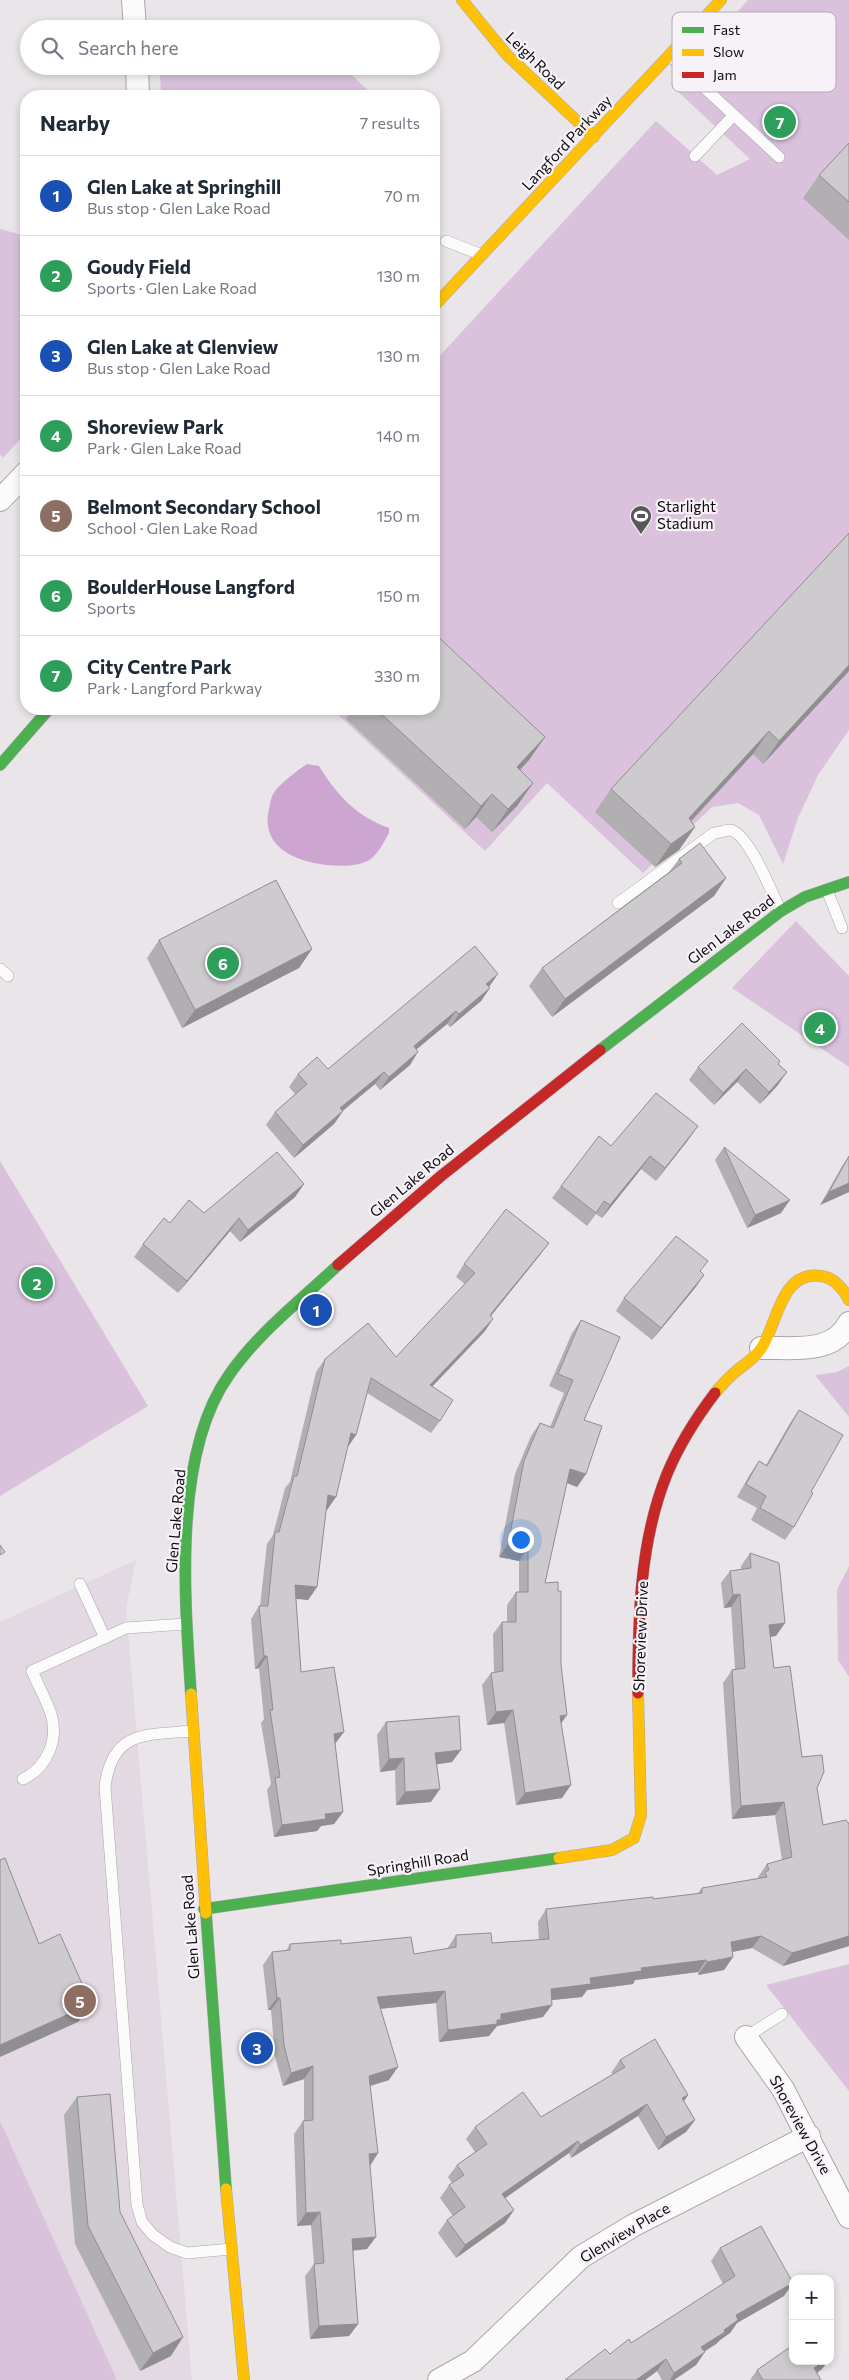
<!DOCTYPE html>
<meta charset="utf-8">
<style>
body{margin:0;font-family:Commissioner,sans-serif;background:#f2f2f3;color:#1f2937}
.controls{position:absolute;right:15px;bottom:15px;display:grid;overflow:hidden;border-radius:10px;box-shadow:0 2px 8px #0003}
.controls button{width:45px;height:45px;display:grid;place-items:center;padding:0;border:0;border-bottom:1px solid #e0e1e3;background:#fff;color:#1f2937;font:25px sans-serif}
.you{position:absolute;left:520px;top:1539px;width:18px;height:18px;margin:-12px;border:4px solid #fff;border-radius:50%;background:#1a73e8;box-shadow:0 0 0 8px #1a73e833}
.badge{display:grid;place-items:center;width:32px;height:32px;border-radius:50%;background:#5a575a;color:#fff;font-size:16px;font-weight:700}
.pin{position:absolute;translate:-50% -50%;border:2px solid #fff;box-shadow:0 1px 5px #0006}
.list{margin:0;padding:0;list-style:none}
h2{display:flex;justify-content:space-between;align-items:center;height:65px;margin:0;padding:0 20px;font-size:21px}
h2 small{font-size:16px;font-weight:400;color:#747a83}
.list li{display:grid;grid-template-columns:32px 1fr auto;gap:15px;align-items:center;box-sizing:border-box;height:80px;padding:0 20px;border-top:1px solid #e0e1e3}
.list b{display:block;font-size:19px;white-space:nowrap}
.list p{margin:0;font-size:16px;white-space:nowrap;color:#747a83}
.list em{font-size:16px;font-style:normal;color:#747a83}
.icon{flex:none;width:28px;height:28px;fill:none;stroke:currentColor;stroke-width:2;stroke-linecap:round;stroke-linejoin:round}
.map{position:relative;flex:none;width:849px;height:2380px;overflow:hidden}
.search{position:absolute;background:#fff;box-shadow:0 2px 8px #0003;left:20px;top:20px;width:420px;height:55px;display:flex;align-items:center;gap:12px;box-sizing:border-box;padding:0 18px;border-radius:28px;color:#747a83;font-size:19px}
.panel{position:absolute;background:#fff;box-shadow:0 2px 8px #0003;left:20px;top:90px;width:420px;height:625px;border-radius:20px}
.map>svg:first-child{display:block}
.built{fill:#e2d9e3}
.green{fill:#dac2dd}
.water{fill:#cca5d1}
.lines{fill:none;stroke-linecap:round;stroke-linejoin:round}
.lane-casing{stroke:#a9a6a9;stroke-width:12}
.street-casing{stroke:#a9a6a9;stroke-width:24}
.fast-casing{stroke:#a9a6a9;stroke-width:12}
.slow-casing{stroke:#a9a6a9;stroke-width:12}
.jam-casing{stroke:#a9a6a9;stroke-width:12}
.lane{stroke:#fcfbfc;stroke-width:11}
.street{stroke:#fcfbfc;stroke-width:22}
.fast{stroke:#4caf50;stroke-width:11}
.slow{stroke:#ffc107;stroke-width:11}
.jam{stroke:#c62828;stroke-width:11}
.wall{fill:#b1afb1}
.shaded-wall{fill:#908e90}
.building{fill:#cecbce;stroke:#908e90}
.labels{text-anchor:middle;stroke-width:4.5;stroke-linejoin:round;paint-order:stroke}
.street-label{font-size:15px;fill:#0d0b0d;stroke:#f7f1f8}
.poi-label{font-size:15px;fill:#0d0b0d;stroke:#f7f1f8;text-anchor:start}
.key{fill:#f7f1f8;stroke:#b1acb2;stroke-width:1}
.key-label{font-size:14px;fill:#0d0b0d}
</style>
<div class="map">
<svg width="849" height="2380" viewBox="0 0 849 2380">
<rect width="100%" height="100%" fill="#e9e5e9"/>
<path class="built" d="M136,1560L126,1608L192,2380H0V1622Z"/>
<path class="green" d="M748,0H849V730L818,775L798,818L783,864L759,815L738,803L712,807L643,873L547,783L485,851L332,709H434V362L656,121L717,175L750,159L671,85Z
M289,66H342L374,96H161L160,74Z
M0,229L26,236V433L3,458L0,454Z
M796,921L849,976V1067L732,988Z
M0,1161L148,1406L0,1496Z
M849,1366V1417L815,1375L837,1372Z
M849,1566V1677L838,1660L837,1590Z
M849,1964V2091L766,1985Z
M0,2121L117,2380H0Z"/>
<path class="water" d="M307,764L319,766C336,794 357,817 389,828V833C384,841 378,855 369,860C357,867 341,866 328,865C296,862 260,847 269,809C270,804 271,798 273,794C280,783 297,771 307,764Z"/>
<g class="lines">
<g class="lane-casing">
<path id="lane" d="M670,56L779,157
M695,156L734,115
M446,241L482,255
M827,890L842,928
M618,903L714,833C719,833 726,830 730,830C749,833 772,894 781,911
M0,969L8,976
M80,1584L105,1638
M193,1731C146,1735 112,1730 105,1787L137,2205L142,2222L153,2235L170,2247L187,2253L231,2249
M23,1779C47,1768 59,1739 51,1714C46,1699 38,1685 32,1671L126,1628L186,1624
M746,2037L782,2014"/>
</g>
<g class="street-casing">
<path id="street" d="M133,0L135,29
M137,66L138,96
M0,500L26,473
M761,1348C792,1347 833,1355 849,1323
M746,2037L783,2089L849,2217
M439,2380L473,2361L581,2257L634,2225L809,2136"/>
</g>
<g class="fast-casing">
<path id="fast" d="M0,765L49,709
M600,1050L781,911L805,897L849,882
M191,1694C185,1601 172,1455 229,1375C258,1333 301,1300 338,1265
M204,1909L559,1858
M206,1913L226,2189"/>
</g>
<g class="slow-casing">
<path id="slow" d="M462,0L507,55L594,137
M434,306L721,0
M715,1393C721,1386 727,1379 734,1373C743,1365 756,1358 762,1347C778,1322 781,1270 821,1276C834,1278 843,1288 849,1300
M191,1694L206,1913
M559,1858L612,1850L634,1838L641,1815L638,1693
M226,2189L244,2380"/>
</g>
<g class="jam-casing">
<path id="jam" d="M338,1265L441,1176L600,1050
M638,1693C638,1621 639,1543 667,1474C679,1445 696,1418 715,1393"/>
</g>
<use href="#lane" class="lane"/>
<use href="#street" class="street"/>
<use href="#fast" class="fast"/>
<use href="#slow" class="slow"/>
<use href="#jam" class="jam"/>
</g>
<path class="wall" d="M849,143V240L803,198L819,175Z
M849,671L763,764L753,754L691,822L695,827L679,850L655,867L595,812L611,789Z
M353,709H434L545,737L529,760L520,770L533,783L517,806L492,832L476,817L465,829L346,719Z
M679,859L726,878L714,896L552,1017L529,986L542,968L669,872Z
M159,940L312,949L299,968L182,1028L147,958Z
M488,987L490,988L481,1001L450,1027L447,1024L416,1049L410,1065L380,1090L375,1084L343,1111L334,1124L294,1158L266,1125L275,1112L295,1094L289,1087L298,1074L328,1069Z
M778,1064V1085L760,1104L737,1082L714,1105L689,1080L698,1067Z
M698,1126L656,1181L641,1169L602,1218L596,1214L587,1226L552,1198L561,1186L611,1146Z
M724,1147L781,1213L747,1228L715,1160Z
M849,1156V1192L820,1205L842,1166Z
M304,1184L295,1197L240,1242L230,1231L178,1293L134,1257L143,1244L170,1223Z
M540,1255L491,1316L485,1331L432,1387L440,1421L431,1433L367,1393L348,1447L327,1510L326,1509L317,1587L308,1600L296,1598L301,1672L335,1744L343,1812L334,1824L321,1826L317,1831L274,1837L267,1790L271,1784L261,1723L264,1719L259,1668L255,1669L251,1619L259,1606H260L267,1544L273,1535L285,1488L290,1482L316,1372L325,1359L396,1357L465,1284L456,1277L464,1264Z
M700,1272L704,1275L695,1288L652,1340L616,1311L624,1298Z
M581,1320L586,1474L577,1487L567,1483L545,1583L561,1723L562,1798L516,1805L504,1723L487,1725L482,1685L491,1673L494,1672L493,1634L502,1622H507V1605L516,1592H519V1561L499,1557L515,1474L531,1436L540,1423L550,1427L564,1393L549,1386L572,1333Z
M799,1410L811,1492L794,1527L785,1540L751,1520L757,1508L737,1497L750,1474L759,1461L766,1465L790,1423Z
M750,1553L776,1636L770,1637L774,1668L802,1757L817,1788L823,1825L849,1823V1946L783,1966L752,1948L732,1952L733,1957L724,1970L698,1975V1972L635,1980L633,1984L587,1990L582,1997L552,2000L543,2017L497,2026L489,2036L439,2042L436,2003L380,2009L389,2080L370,2086L378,2153L370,2165L367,2249L353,2251L358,2324L349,2336L310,2339L305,2276L314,2264L311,2225L297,2226L294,2134L303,2121H304V2079L283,2086L275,2057L271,2010H268L263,1965L272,1952L286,1951L290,1944H341L414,1954L447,1949L456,1935L492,1943L539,1940L538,1922L546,1909L653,1899L697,1894L702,1888L759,1879L758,1877L767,1864L782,1860L775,1815L732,1819L723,1683L732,1670L735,1669L731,1607L724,1608L721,1583L730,1571L741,1569V1566Z
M386,1722L452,1762L437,1764L431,1802L396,1805L395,1770L380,1772L377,1735Z
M620,2060L688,2095L684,2101L695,2120L686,2132L658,2150L638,2116L571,2158L569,2153L505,2198L514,2210L505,2223L456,2258L438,2233L447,2220L453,2216L440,2198L449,2185L452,2183L448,2177L457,2165L475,2152L466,2139L475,2127L541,2117L613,2074L611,2073Z
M77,2097L120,2212L171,2356L140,2371L75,2244L64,2115Z
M720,2248L784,2296L737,2323L730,2333L720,2340L716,2344L704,2352L696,2365L674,2380H662L657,2371L645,2380H565L610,2354L631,2343L723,2284L711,2261Z
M793,2361H828L822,2369L817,2373L821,2380H750L757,2370Z"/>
<path class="shaded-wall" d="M849,665V671L763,764L779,741Z
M769,731L753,754L672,841L689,818Z
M545,737L529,760L501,790L517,767Z
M533,783L517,806L492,832L508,809Z
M492,794L476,817L465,829L481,806Z
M695,827L679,850L655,867L671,844Z
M726,878L714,896L552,1017L565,999Z
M312,949L299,968L182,1028L195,1010Z
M498,974L489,987L477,997L486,984Z
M490,988L481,1001L450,1027L459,1014Z
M456,1011L447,1024L405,1059L414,1046Z
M418,1052L410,1065L380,1090L389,1077Z
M746,1069L737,1082L714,1105L723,1093Z
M384,1072L375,1084L331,1120L340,1108Z
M787,1072L778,1085L760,1104L769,1092Z
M343,1111L334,1124L294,1158L303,1145Z
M698,1126L689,1139L656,1181L665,1168Z
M650,1156L641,1169L602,1218L610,1205Z
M849,1183V1192L820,1205L829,1192Z
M304,1184L295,1197L240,1242L248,1230Z
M790,1200L781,1213L747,1228L755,1215Z
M239,1218L230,1231L178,1293L187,1281Z
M549,1243L540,1255L481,1328L490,1315Z
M704,1275L695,1288L652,1340L661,1328Z
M493,1319L485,1331L421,1398L430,1385Z
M351,1433L356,1435L348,1447Z
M570,1469L586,1474L577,1487L562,1481Z
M328,1495L336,1497L327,1510L319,1507Z
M508,1544L528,1549L519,1561L499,1557Z
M295,1585L317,1587L308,1600L286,1598Z
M740,1594L731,1607L724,1608L733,1595Z
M785,1623L776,1636L760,1638L769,1625Z
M264,1656H267L259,1668L255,1669Z
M513,1710L504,1723L487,1725L496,1712Z
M567,1715L558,1728L560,1716Z
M344,1732L335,1744L334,1734Z
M461,1750L452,1762L426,1766L435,1753Z
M404,1758L395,1770L380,1772L389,1759Z
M571,1785L562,1798L516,1805L525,1793Z
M440,1789L431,1802L396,1805L405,1792Z
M784,1802L775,1815L732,1819L741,1806Z
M343,1812L334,1824L321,1826L317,1831L274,1837L282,1825L325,1814Z
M761,1936L752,1948L722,1954L731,1942Z
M849,1936V1946L783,1966L792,1953Z
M733,1957L724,1970L698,1975L707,1962Z
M706,1960L698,1972L635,1980L633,1984L587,1990L582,1997L542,2001L551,1989L590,1978L641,1968Z
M445,1991L436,2003L368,2010L377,1997Z
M277,1998H280L271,2010H268Z
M91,2004L78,2022L0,2057V2045Z
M552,2005L543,2017L497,2026L489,2036L439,2042L448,2030L501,2014Z
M313,2066L304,2079L283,2086L291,2073Z
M398,2067L389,2080L360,2089L369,2076Z
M688,2095L680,2107L682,2098Z
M647,2104L638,2116L571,2158L580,2145Z
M695,2120L686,2132L658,2150L666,2137Z
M578,2141L569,2153L494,2206L502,2194Z
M378,2153L370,2166L369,2154Z
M514,2210L505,2223L456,2258L465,2245Z
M320,2212L311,2225L297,2226L306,2213Z
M376,2237L367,2249L343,2251L352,2239Z
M793,2283L784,2296L737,2323L730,2333L720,2340L716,2344L692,2359L701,2347L736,2315Z
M358,2324L349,2336L310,2339L319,2326Z
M183,2337L171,2356L140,2371L153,2353Z
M705,2352L696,2365L674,2380H670L674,2373Z
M666,2359L657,2371L645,2380H636Z
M825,2361H828L822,2369L807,2380L814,2368Z"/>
<path class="building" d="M849,143V202L819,175Z
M849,533V665L779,741L769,731L689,818L695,827L671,844L611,789Z
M434,633L545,737L517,767L533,783L508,809L492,794L481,806L376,709H434Z
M700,843L726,878L565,999L542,968L682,863L679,859Z
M276,880L312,949L195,1010L159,940Z
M475,946L498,974L486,984L490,988L459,1014L456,1011L414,1046L418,1052L389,1077L384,1072L340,1108L343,1111L303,1145L275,1112L307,1084L298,1074L317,1057L328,1069Z
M742,1023L780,1061L778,1064L787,1072L769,1092L746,1069L723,1093L698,1067Z
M656,1093L698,1126L665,1168L650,1156L610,1205L604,1201L596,1213L561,1186L599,1136L611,1146Z
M724,1147L790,1200L755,1215Z
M277,1152L304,1184L248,1230L239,1218L187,1281L143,1244L164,1218L170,1223L189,1200L204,1213Z
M849,1156V1183L829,1192Z
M506,1209L549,1243L490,1315L493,1319L430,1385L453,1400L440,1421L371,1378L356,1435L351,1433L336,1497L328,1495L317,1587L295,1585L301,1672L334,1667L344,1732L334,1734L343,1812L325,1814L326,1819L282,1825L275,1778L280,1777L270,1710H273L267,1656H264L259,1606H268L275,1532H279L294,1476H297L325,1359L368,1323L396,1357L475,1273L464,1264Z
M676,1236L708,1261L700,1271L704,1275L661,1328L624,1298Z
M581,1320L620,1337L584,1420L602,1426L586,1474L570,1469L545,1583L558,1582V1591H561V1665L567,1715L560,1716L571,1785L525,1793L513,1710L496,1712L491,1673L503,1671L502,1622H516V1592H528V1549L508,1544L524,1461L540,1423L553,1428L573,1380L558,1374Z
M799,1410L843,1435L811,1492L813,1493L794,1527L760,1508L766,1496L746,1484L759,1461L767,1466Z
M0,1545L5,1552L0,1555Z
M750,1553L779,1563L785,1623L769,1625L774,1668L790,1666L802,1757L822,1755L824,1772L817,1788L823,1825L846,1820L848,1823H849V1936L792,1953L761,1936L731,1942L733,1957L707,1962L706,1960L641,1968L642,1971L590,1978L591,1984L551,1989L552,2005L501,2014V2020H497V2024L448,2030L445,1991L377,1997L398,2067L369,2076L378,2153L369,2154L376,2237L352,2239L358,2324L319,2326L314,2264L324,2263L320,2212L306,2213L303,2121L313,2120V2066L291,2073L284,2045L280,1998H277L272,1952L290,1950V1944L341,1940V1944L411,1937L414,1954L456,1947V1935L491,1933L492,1943L549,1939L546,1909L653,1897V1899L702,1893V1888L767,1877L765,1872L769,1870L767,1864L792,1857L784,1802L741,1806L732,1670L745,1668L740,1594L733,1595L730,1571L751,1568Z
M459,1716L461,1750L435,1753L440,1789L405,1792L404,1758L389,1759L386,1722Z
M5,1858L39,1944L60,1934L91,2004L0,2045V1860Z
M655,2039L688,2095L682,2098L695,2120L666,2137L647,2104L580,2145L578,2141L502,2194L514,2210L465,2245L447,2220L465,2207L449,2185L464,2175L457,2165L487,2144L475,2127L523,2092L541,2117L625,2067L620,2060Z
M110,2094L120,2212L183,2337L153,2353L88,2226L77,2097Z
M761,2226L793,2283L736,2315L738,2320L724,2330L725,2332L701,2347L705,2352L674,2373L666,2359L636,2380H565L605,2349L610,2354L629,2339L631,2343L735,2276L720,2248Z
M793,2345V2361H825L814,2368L821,2380H763L757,2370Z"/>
<defs>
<g id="stadium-pin" transform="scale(1.125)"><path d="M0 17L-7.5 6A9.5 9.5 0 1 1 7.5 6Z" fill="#5a575a" stroke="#f7f1f8"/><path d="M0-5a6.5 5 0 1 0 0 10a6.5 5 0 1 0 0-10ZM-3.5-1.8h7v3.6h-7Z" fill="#fff"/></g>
</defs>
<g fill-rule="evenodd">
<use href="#stadium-pin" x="641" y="516"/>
</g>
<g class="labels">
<g class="street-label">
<text transform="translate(535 61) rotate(44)" y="5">Leigh Road</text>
<text transform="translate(567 143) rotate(-47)" y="5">Langford Parkway</text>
<text transform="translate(731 930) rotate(-37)" y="5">Glen Lake Road</text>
<text transform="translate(412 1181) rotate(-40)" y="5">Glen Lake Road</text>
<text transform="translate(176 1521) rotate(-85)" y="5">Glen Lake Road</text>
<text transform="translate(641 1636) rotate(-88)" y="5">Shoreview Drive</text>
<text transform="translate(418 1863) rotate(-9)" y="5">Springhill Road</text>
<text transform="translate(191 1927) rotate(-94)" y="5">Glen Lake Road</text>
<text transform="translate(800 2125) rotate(61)" y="5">Shoreview Drive</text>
<text transform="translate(625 2233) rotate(-31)" y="5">Glenview Place</text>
</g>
<g class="poi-label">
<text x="657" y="512">Starlight<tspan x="657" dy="17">Stadium</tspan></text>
</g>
</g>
<rect x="672" y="12" width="164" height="80" rx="8" class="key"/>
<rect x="682" y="27" width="22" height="6" fill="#4caf50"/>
<rect x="682" y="49" width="22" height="7" fill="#ffc107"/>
<rect x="682" y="72" width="22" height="6" fill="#c62828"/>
<g class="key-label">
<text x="713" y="35">Fast</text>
<text x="713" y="57">Slow</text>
<text x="713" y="80">Jam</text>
</g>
</svg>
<div class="controls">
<button>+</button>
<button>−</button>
</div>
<div class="you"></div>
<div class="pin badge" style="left:316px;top:1310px;background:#1a4fb4">1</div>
<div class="pin badge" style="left:37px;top:1283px;background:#2e9e5b">2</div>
<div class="pin badge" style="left:257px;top:2048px;background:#1a4fb4">3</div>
<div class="pin badge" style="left:820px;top:1028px;background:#2e9e5b">4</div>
<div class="pin badge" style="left:80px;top:2001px;background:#8d6e63">5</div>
<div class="pin badge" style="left:223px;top:963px;background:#2e9e5b">6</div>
<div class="pin badge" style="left:780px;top:122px;background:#2e9e5b">7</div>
<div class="search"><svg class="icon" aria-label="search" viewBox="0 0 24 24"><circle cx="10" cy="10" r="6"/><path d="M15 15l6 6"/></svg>Search here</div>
<section class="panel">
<h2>Nearby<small>7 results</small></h2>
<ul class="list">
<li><span class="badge" style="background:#1a4fb4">1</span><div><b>Glen Lake at Springhill</b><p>Bus stop · Glen Lake Road</p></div><em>70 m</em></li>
<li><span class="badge" style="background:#2e9e5b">2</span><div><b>Goudy Field</b><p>Sports · Glen Lake Road</p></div><em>130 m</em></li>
<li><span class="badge" style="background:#1a4fb4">3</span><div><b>Glen Lake at Glenview</b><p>Bus stop · Glen Lake Road</p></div><em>130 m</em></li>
<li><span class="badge" style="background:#2e9e5b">4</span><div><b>Shoreview Park</b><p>Park · Glen Lake Road</p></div><em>140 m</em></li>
<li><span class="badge" style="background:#8d6e63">5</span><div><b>Belmont Secondary School</b><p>School · Glen Lake Road</p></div><em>150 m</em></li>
<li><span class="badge" style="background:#2e9e5b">6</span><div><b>BoulderHouse Langford</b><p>Sports</p></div><em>150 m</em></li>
<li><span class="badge" style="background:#2e9e5b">7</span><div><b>City Centre Park</b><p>Park · Langford Parkway</p></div><em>330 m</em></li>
</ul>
</section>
</div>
